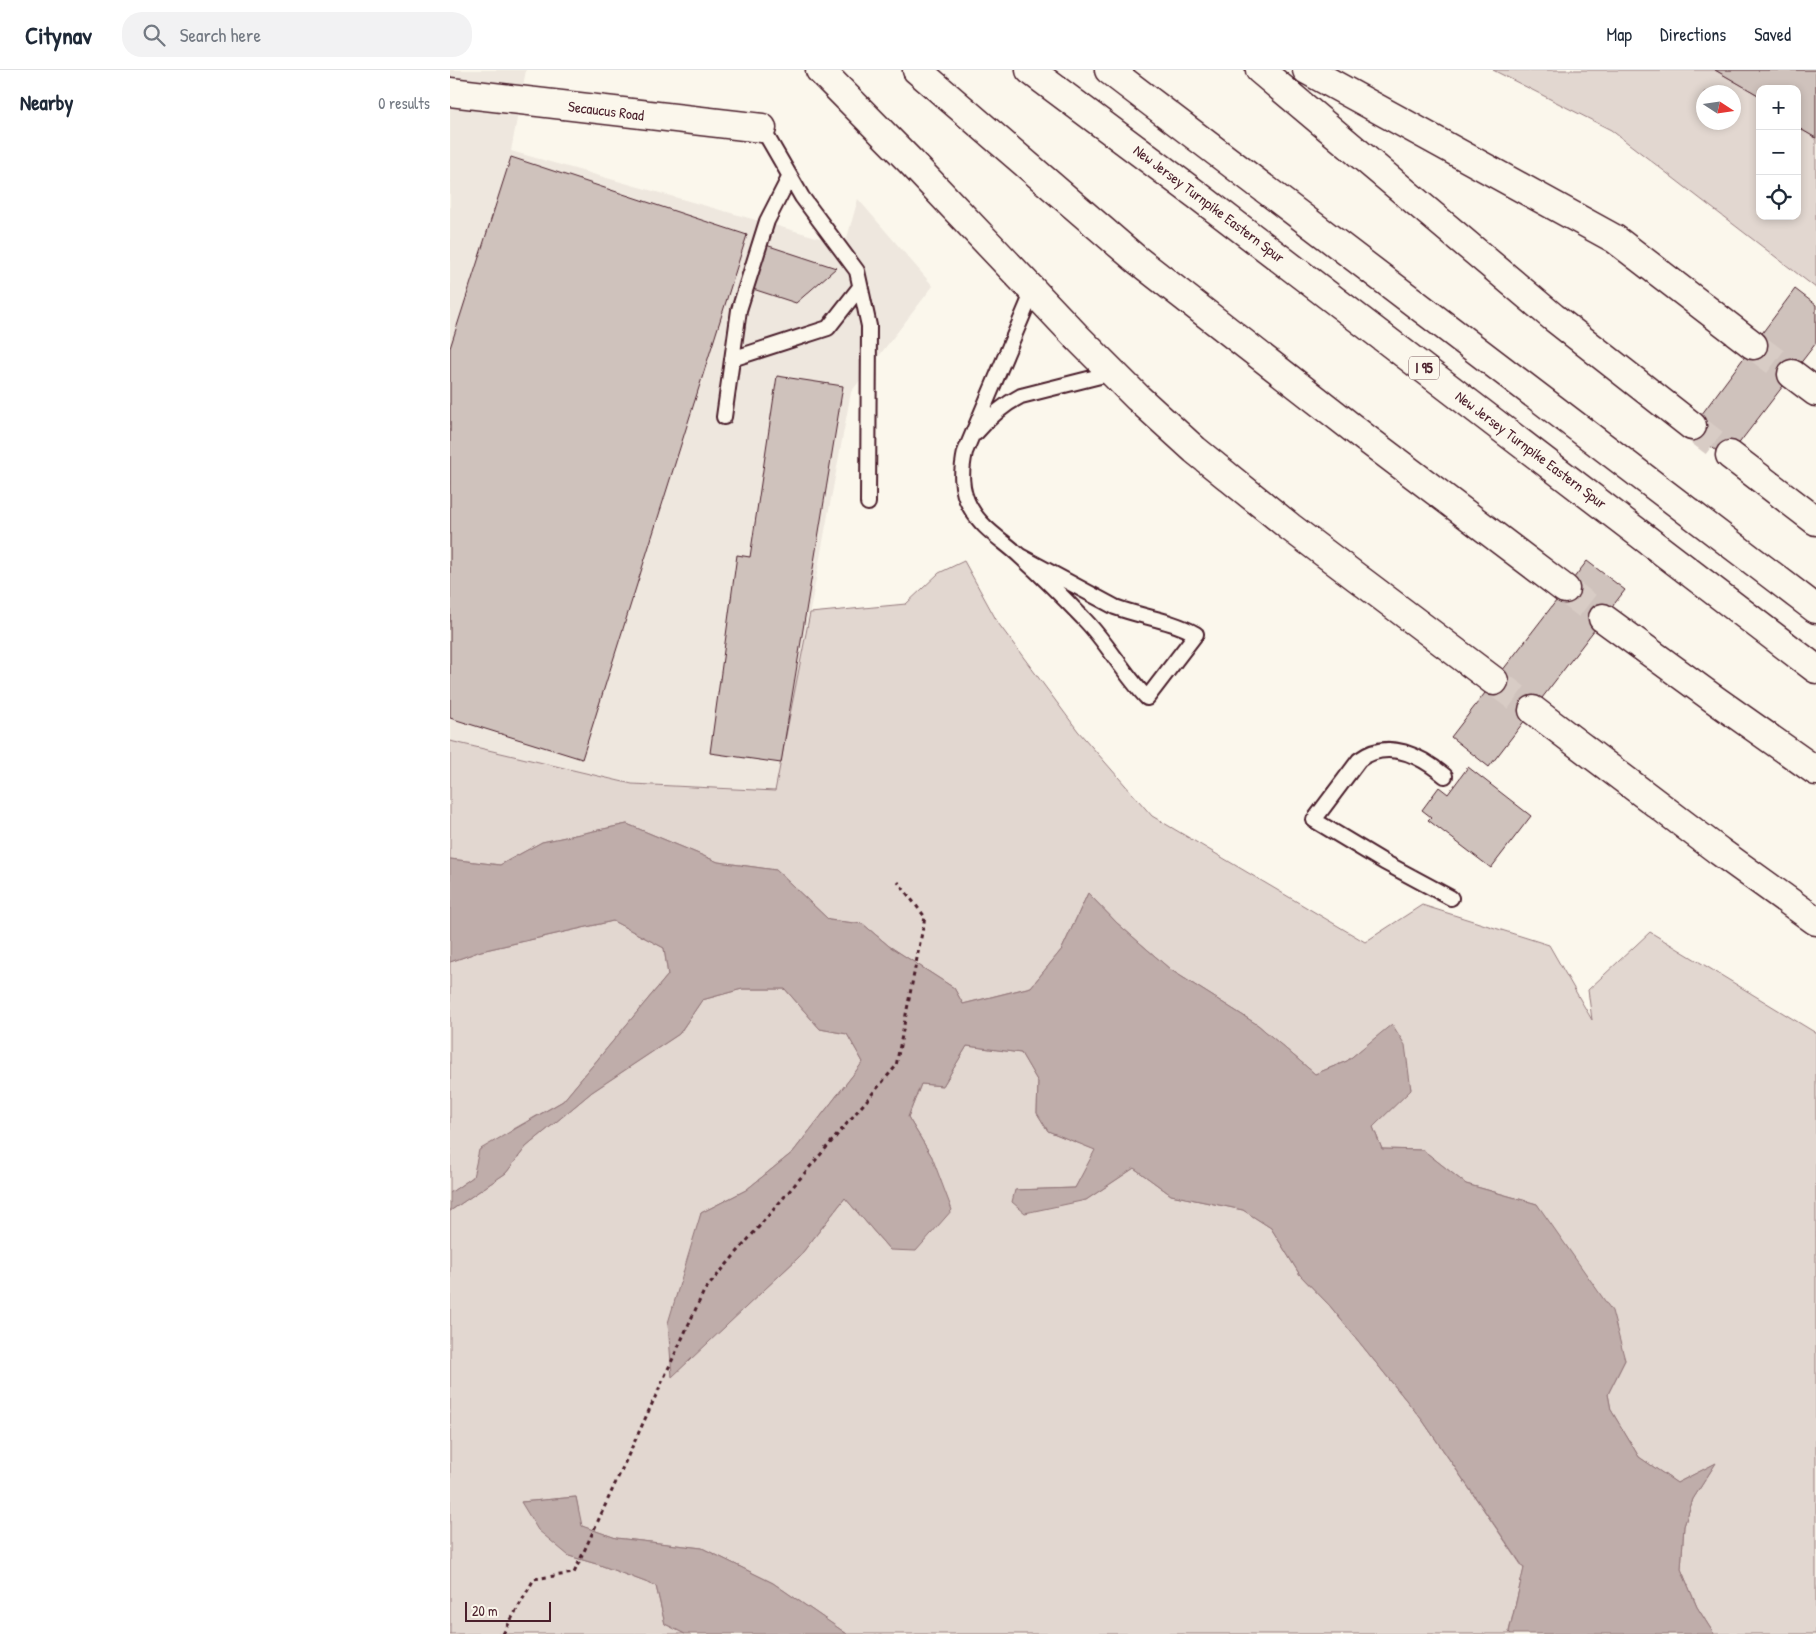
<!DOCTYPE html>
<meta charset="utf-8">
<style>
body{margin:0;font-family:"Patrick Hand",sans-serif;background:#f2f2f3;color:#1f2937}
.controls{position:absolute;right:15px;top:15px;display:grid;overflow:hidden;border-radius:10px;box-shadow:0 2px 8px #0003}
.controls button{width:45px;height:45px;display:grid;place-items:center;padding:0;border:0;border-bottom:1px solid #e0e1e3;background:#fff;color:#1f2937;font:25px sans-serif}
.compass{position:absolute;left:1246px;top:15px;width:45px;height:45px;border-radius:50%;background:#fff;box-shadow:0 2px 8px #0003;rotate:102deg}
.scale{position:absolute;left:15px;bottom:12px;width:86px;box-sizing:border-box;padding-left:5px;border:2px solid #4a1f2b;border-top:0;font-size:14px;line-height:18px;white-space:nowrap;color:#4a1f2b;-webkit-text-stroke:4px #fbf7ec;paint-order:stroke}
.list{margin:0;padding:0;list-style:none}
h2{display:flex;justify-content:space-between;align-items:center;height:65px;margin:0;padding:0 20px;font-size:21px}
h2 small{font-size:16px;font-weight:400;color:#747a83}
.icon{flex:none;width:28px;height:28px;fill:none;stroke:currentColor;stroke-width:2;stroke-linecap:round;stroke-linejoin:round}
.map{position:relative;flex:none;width:1366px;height:1564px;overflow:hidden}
header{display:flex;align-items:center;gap:30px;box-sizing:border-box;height:70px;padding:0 25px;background:#fff;border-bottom:1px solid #e0e1e3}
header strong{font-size:24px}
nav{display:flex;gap:28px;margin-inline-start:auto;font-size:18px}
.search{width:350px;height:45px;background:#f2f2f3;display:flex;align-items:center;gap:12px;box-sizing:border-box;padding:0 18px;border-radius:20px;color:#747a83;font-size:19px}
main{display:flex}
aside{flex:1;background:#fff}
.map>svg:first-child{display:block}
.built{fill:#eee7de}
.green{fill:#e2d7d0;stroke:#967b7e;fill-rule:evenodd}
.water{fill:#bfadaa;stroke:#907477}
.building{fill:#cfc2bc;stroke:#4a1f2b}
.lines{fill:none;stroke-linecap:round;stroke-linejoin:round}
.highway-tunnel{stroke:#d8ccc5;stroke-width:28;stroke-dasharray:28 14;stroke-linecap:butt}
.lane-casing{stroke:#4a1f2b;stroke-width:18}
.street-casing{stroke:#4a1f2b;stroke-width:31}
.highway-casing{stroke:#4a1f2b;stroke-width:31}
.path{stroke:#4a1f2b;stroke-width:3;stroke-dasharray:4 4;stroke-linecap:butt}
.lane{stroke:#fbf7ec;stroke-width:14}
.street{stroke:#fbf7ec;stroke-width:28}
.highway{stroke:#fbf7ec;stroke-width:28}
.labels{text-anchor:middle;stroke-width:4;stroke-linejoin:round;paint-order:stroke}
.shield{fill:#fbf7ec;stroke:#7f6065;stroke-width:1}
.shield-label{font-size:14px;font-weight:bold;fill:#4a1f2b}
.street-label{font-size:15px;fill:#4a1f2b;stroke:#fbf7ec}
</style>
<header>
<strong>Citynav</strong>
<div class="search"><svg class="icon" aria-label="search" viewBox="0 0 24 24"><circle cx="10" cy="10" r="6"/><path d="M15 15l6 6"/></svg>Search here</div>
<nav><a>Map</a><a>Directions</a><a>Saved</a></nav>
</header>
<main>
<aside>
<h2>Nearby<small>0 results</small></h2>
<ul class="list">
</ul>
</aside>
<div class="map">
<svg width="1366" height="1564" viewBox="0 0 1366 1564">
<rect width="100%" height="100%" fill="#fbf7ec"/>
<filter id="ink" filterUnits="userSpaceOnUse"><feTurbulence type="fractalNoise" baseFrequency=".02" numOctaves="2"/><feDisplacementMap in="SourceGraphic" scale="10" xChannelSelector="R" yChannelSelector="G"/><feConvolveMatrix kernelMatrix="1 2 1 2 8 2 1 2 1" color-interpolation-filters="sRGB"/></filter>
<g filter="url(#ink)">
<path class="built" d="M0,0H76L61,81L395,175L408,129L483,216L401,322L326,722L182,714L0,671Z"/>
<path class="green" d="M1043,0H1265L1310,26V146H1347V57L1366,68V218L1161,60ZM1254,22H1284V52H1254Z
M514,491L548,553L628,661L702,746L915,872L972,835L1099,875L1142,950L1138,920L1200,862L1366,963V1564H1264L1247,1537L1231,1499L1234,1456L1243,1429L1265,1394L1227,1413L1189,1387L1161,1340L1158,1324L1175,1290L1087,1134L1016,1114L973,1080L932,1079L923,1057L961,1019L942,955L897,991L865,1004L808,955L721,900L667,853L638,823L612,879L581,917L513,934L504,918L439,876L413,854L379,850L326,800L268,792L177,754L92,772L50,795L0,789V671L182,714L325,721L360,543L456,534L489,503Z
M163,851L214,878L218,905L113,1031L62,1060L23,1107L0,1123V892L31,881Z
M292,919H335L370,959L397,964L413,992L343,1082L296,1120L251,1143L222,1306L349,1187L395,1128L440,1180L482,1087L458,1047L471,1014L493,1016L517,976L571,983L588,1012L587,1043L598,1061L646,1080L625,1118L566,1120L636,1130L684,1098L721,1125L793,1140L821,1158L850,1205L880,1236L973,1351L1074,1499L1059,1561L1061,1564H397L323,1513L252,1478L166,1468L131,1456L126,1427L71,1432L119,1486L150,1495L206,1516L215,1554L235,1564H0V1141L56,1103L76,1077L142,1022L229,964L252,930Z"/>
<path class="water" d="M177,754L268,792L326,800L379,850L413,854L439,876L504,918L513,934L581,917L612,879L638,823L667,853L721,900L808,955L865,1004L897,991L942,954L955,975L961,1020L923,1057L932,1079L973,1080L1016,1114L1087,1134L1162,1241L1175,1290L1158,1324L1161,1340L1189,1387L1227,1413L1266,1393L1243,1429L1234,1456L1231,1499L1247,1537L1264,1564H1061L1059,1562L1074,1498L973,1351L880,1236L850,1205L821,1158L793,1140L721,1125L684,1098L636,1130L575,1143L562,1132L565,1120L625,1118L645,1080L598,1061L587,1043L588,1012L571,983L517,976L493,1016L471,1014L458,1047L482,1087L502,1140L466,1181L440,1180L395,1128L349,1187L222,1307L218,1253L251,1143L296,1120L343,1082L413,992L397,964L370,959L335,919H292L252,930L229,964L142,1022L76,1077L56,1103L0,1141V1123L23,1107L29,1080L113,1031L218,905L214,878L163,851L31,881L0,892V789L50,795L92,772Z
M126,1427L132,1456L166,1468L252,1478L323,1513L397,1564H235L215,1554L206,1516L150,1495L119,1486L88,1460L71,1432Z"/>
<path class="building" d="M1265,0H1366V68L1347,57V19H1310V26Z
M61,87L297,165L132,689L0,648V278Z
M316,175L386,198L346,233L303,219Z
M1345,219L1366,235V273L1277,389L1240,360Z
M327,306L393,316L331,693L260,683L287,485L300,487Z
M1137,491L1175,520L1039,697L1001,667Z
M1018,697L1081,746L1041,798L978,750L981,747L972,740L989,717L998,724Z"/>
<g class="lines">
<path class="highway-tunnel" d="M1303,275L1342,304
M1242,356L1280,385
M1115,519L1153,548
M1044,611L1083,640"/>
<g class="lane-casing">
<path id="lane" d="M312,58L352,127L407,201L419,256L418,433
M282,289L378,258L410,217
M274,347L289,240L317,151L340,106
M526,363C539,348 553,335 571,326L662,303
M570,486L665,537C692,547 721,550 746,564L697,628C673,603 657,572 633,548C613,527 592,506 571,487C553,470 532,459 520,437C510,419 511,401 515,382L583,221
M995,706C971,686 938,668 909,690L864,750L934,792L1001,828"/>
</g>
<g class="street-casing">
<path id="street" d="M0,22L312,58"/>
</g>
<g class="highway-casing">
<path id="highway" d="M370,0L461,92L625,265L688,328L745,380L840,457L1044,611
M467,0L686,189L914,367L1115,519
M580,0L751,128L1366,599
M659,0L1366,539
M810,0L1103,247L1242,356
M857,0L1165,169L1303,275
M1342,304L1366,322
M1280,385L1366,451
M1153,548L1264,629L1366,701
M1083,640L1269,781L1366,851"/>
</g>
<path class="path" d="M53,1564L84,1509L124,1503L254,1221L446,996L475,847L448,812"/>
<use href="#lane" class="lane"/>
<use href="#street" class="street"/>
<use href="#highway" class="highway"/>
</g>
</g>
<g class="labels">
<rect class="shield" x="959" y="286.5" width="30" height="23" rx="4"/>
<g class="shield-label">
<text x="974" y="303">I 95</text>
</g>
<g class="street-label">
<text transform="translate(156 41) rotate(7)" y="5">Secaucus Road</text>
<text transform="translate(759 134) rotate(37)" y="5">New Jersey Turnpike Eastern Spur</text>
<text transform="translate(1081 380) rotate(37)" y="5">New Jersey Turnpike Eastern Spur</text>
</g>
</g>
</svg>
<div class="controls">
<button>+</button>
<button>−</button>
<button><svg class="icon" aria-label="locate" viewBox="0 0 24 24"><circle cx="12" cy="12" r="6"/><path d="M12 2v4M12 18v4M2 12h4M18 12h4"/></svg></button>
</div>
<svg class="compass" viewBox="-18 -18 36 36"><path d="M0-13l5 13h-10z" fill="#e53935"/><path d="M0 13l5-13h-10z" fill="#747a83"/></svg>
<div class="scale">20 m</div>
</div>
</main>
